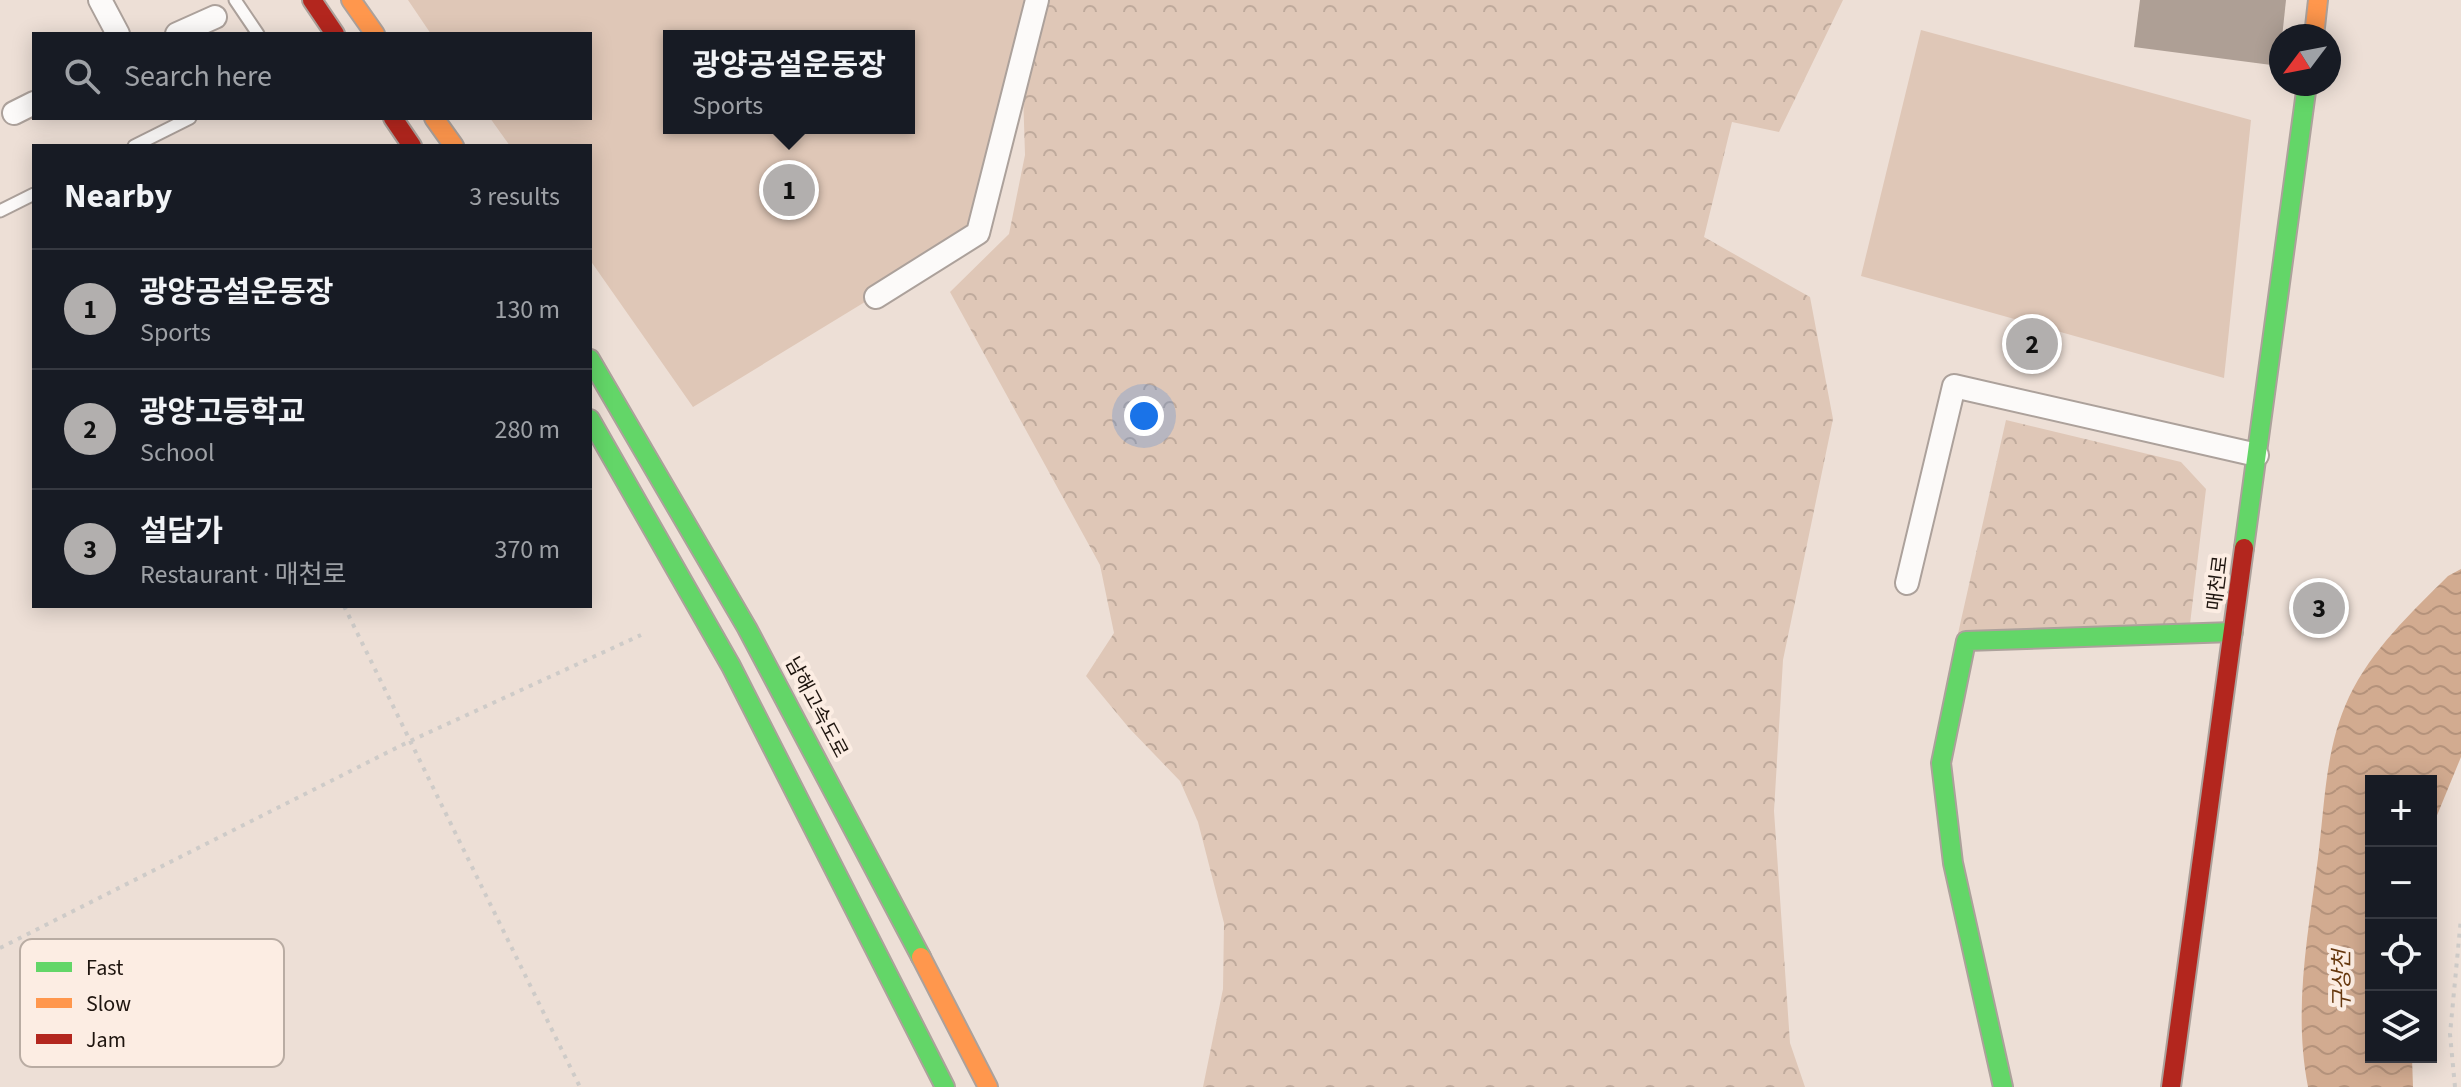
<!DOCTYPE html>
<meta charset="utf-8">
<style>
body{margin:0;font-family:"Source Sans 3","Noto Sans KR",sans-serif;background:#242831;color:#f1f3f6}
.controls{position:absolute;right:24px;bottom:24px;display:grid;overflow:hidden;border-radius:0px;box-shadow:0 4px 20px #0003}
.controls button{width:72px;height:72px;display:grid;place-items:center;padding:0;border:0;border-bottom:2px solid #363941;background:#171b24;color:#f1f3f6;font:40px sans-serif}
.compass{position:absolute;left:2269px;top:24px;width:72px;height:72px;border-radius:50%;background:#171b24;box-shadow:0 4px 20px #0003;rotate:238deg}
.you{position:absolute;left:1144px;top:416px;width:28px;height:28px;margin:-20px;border:6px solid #fff;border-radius:50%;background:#1a73e8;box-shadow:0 0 0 12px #1a73e833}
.badge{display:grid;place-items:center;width:52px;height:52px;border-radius:50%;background:#b2afae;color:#111;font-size:26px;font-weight:700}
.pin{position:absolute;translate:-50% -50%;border:4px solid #fff;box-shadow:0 2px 8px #0006}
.popup{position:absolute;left:663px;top:30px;width:252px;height:104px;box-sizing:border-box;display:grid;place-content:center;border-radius:0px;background:#171b24;filter:drop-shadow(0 2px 6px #0005);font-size:26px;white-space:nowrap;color:#9ea1a6}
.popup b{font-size:30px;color:#f1f3f6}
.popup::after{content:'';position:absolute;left:50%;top:100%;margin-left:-16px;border:16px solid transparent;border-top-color:#171b24}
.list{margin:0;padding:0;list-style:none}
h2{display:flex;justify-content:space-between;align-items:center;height:104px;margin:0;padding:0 32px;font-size:34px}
h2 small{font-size:26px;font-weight:400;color:#9ea1a6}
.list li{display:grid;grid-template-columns:52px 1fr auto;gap:24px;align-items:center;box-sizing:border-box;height:120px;padding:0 32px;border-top:2px solid #363941}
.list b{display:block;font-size:30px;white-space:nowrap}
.list p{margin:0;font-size:26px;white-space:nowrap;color:#9ea1a6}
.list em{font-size:26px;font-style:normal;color:#9ea1a6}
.icon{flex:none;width:44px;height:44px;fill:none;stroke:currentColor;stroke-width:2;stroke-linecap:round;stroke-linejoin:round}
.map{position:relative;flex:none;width:2461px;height:1087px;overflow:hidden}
.search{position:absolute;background:#171b24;box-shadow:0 4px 20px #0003;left:32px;top:32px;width:560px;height:88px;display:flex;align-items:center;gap:20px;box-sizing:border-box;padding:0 28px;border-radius:0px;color:#9ea1a6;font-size:30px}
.panel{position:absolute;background:#171b24;box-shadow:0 4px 20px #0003;left:32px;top:144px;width:560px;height:464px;border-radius:0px}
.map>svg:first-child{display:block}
.grass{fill:#dfc7b7;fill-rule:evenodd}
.forest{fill:url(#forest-crowns)}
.water{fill:url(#water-waves)}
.building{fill:#ae9f95}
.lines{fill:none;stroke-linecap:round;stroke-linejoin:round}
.lane-casing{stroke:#aca19b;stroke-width:15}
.street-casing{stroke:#aca19b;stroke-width:26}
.fast-casing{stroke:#aca19b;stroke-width:22}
.slow-casing{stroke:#aca19b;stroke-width:22}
.jam-casing{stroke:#aca19b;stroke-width:22}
.path{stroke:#cecbc8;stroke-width:4;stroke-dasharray:4 6;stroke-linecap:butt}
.lane{stroke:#fcfaf9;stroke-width:11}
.street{stroke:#fcfaf9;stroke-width:22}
.fast{stroke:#63d668;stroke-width:18}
.slow{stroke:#ff974d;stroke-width:18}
.jam{stroke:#b3261e;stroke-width:18}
.labels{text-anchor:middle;stroke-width:8;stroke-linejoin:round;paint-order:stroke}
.street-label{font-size:20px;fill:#1e150f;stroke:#fcede3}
.water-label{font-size:22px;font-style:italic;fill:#67380e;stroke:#fcede3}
.key{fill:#fcede3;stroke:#b9aca3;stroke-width:2}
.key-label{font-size:22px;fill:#1e150f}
</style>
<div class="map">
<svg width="2461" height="1087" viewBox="0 0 2461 1087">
<defs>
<pattern id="forest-crowns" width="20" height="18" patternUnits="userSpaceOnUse" patternTransform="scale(2)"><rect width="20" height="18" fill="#dfc7b7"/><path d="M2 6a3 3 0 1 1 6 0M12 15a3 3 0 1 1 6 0" fill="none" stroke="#bfaa9c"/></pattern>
<pattern id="water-waves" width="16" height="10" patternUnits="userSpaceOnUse" patternTransform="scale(2)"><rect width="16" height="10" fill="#d2ab90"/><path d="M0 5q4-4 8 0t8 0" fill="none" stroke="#b4927b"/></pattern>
</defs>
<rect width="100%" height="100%" fill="#eddfd6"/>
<path class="grass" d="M408,0H1037L978,233L693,407L590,260V146H510L490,118H590V34H431ZM669,36H909V128H669Z
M1921,30L2251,120L2224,378L1861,276Z"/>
<path class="forest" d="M1041,0H1843L1779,132L1732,122L1704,237L1810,297L1833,419L1783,660L1774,811L1790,1043L1805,1087H1203L1223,989L1224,923L1198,822L1180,781L1129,728L1086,676L1114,633L1100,565L950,292L1009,234L1025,155L1022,60Z
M2006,420L2181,462L2206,489L2188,641L1955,647Z"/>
<path class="water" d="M2461,569V757L2431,830V781H2371V1057H2412L2413,1087H2308C2293,1009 2308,935 2318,858C2325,803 2325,748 2349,697C2372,649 2411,613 2448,576Z"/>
<path class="building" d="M2140,0H2286L2279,66L2134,47Z"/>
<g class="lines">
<g class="lane-casing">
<path id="lane" d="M235,0L258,34
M134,146L190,118
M0,211L34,194"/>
</g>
<g class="street-casing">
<path id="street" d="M100,0L118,34
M177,34L215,17
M14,113L34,103
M876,297L978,233L1037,0
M1907,583L1954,386L2257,455"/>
</g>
<g class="fast-casing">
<path id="fast" d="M590,359L747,628L921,957
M590,419L731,666L945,1087
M2244,548L2307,84
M2003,1087L1953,863L1941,763L1966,641L2233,632"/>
</g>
<g class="slow-casing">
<path id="slow" d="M351,0L375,34
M2314,36L2318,0
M434,118L454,146
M921,957L988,1087"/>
</g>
<g class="jam-casing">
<path id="jam" d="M312,0L335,34
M393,118L412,146
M2171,1087L2244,548"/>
</g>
<path class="path" d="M344,606L580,1087
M0,948L408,742L641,635
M2455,1087L2450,1034L2461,918"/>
<use href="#lane" class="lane"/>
<use href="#street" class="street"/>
<use href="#fast" class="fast"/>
<use href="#slow" class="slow"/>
<use href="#jam" class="jam"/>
</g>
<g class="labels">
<g class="street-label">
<text transform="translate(2217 583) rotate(-83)" y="7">매천로</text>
<text transform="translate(817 707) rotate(62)" y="7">남해고속도로</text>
</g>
<g class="water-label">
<text transform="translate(2341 980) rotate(-90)" y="8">구상천</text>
</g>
</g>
<rect x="20" y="939" width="264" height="128" rx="12" class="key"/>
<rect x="36" y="962" width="36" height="10" fill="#63d668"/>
<rect x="36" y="998" width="36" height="10" fill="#ff974d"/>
<rect x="36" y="1034" width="36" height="10" fill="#b3261e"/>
<g class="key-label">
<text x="86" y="975">Fast</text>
<text x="86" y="1011">Slow</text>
<text x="86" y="1047">Jam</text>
</g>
</svg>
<div class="controls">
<button>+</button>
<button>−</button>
<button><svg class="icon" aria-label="locate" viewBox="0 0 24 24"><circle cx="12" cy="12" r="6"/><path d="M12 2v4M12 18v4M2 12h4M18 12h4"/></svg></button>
<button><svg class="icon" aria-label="layers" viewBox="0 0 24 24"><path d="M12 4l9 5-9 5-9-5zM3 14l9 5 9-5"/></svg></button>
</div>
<svg class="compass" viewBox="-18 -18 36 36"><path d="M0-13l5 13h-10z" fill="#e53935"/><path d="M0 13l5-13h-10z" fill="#9ea1a6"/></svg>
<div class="you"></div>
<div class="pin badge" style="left:789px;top:190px">1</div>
<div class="popup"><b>광양공설운동장</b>Sports</div>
<div class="pin badge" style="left:2032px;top:344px">2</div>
<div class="pin badge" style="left:2319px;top:608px">3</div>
<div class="search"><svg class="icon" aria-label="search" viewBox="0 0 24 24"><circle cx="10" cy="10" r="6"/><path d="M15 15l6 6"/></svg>Search here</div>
<section class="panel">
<h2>Nearby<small>3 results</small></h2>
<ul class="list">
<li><span class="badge">1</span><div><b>광양공설운동장</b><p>Sports</p></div><em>130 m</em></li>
<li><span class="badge">2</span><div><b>광양고등학교</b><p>School</p></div><em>280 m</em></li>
<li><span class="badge">3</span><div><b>설담가</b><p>Restaurant · 매천로</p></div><em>370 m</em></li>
</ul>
</section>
</div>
